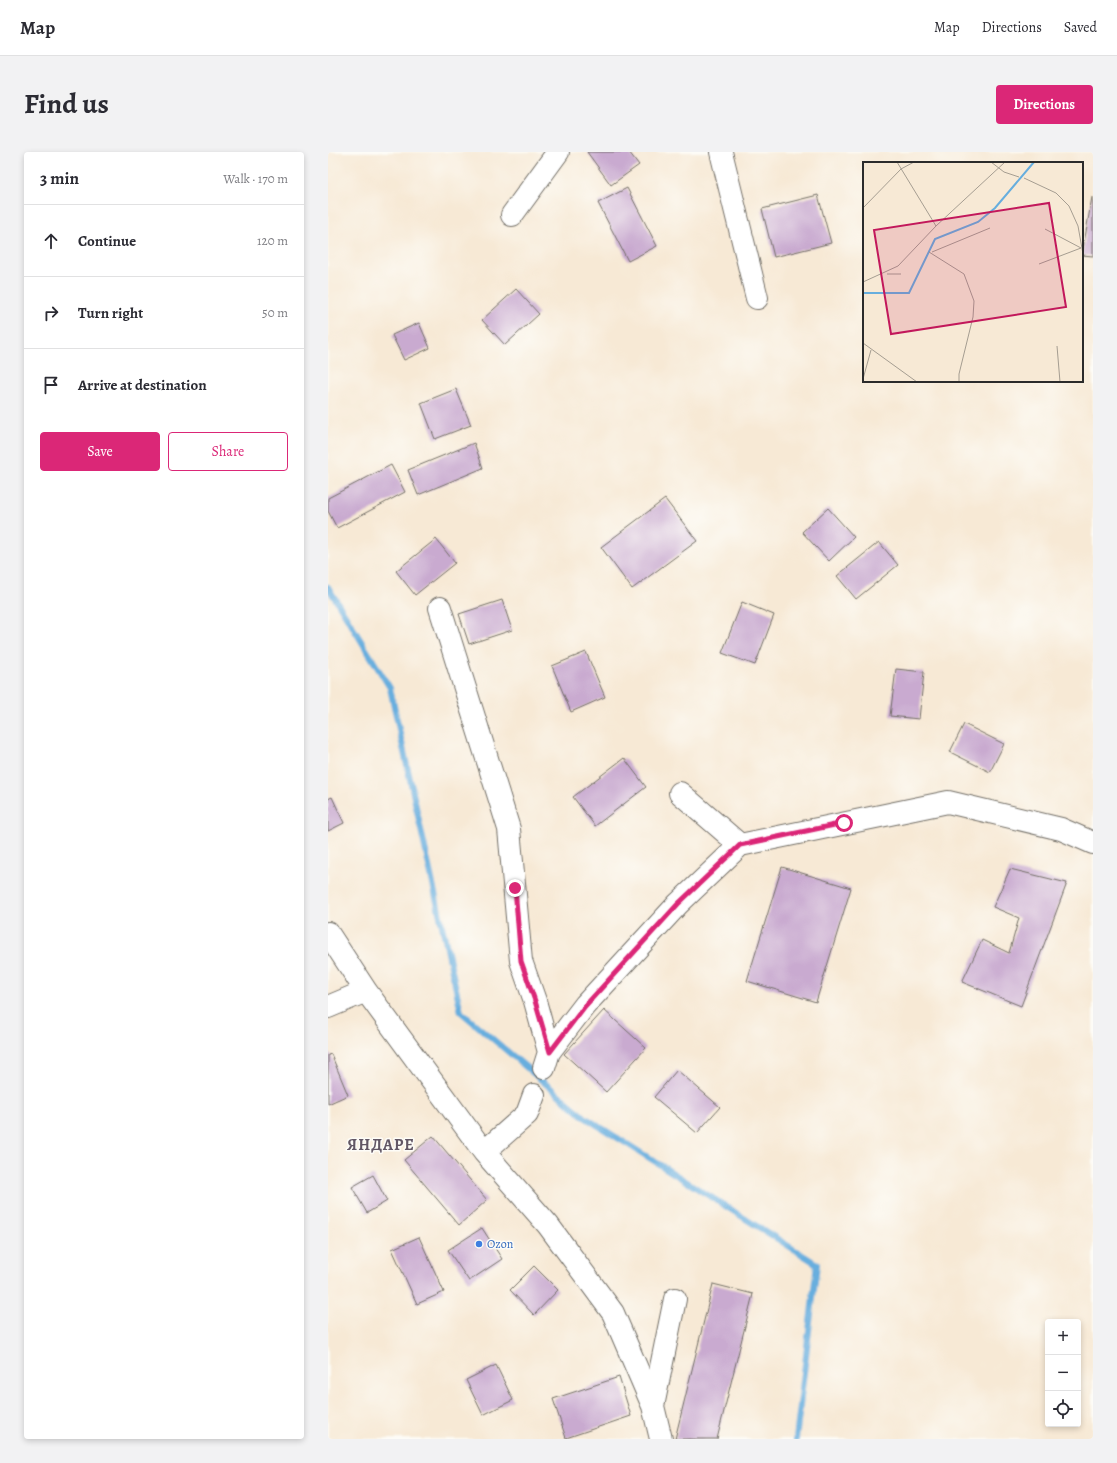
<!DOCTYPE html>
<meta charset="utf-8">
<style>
body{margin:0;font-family:Alegreya,serif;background:#f2f2f3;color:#2b2b33}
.controls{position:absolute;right:12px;bottom:12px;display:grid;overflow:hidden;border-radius:4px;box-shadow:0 2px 6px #0003}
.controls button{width:36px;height:36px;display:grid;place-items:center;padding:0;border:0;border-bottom:1px solid #e1e1e2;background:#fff;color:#2b2b33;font:20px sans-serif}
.stop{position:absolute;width:12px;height:12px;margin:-9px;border:3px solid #db2777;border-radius:50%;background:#fff}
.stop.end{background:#db2777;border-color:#fff;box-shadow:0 1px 4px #0008}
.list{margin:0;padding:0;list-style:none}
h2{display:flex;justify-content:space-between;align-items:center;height:52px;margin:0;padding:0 16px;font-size:17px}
h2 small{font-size:13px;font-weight:400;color:#7c7c81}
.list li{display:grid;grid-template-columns:26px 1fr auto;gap:12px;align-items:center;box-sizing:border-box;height:72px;padding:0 16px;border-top:1px solid #e1e1e2}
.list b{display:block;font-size:15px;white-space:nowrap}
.list em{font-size:13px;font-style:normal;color:#7c7c81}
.actions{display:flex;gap:8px;padding:12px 16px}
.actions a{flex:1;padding:9px 0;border:1px solid #db2777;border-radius:4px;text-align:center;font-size:14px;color:#db2777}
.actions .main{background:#db2777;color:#fff}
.icon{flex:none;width:22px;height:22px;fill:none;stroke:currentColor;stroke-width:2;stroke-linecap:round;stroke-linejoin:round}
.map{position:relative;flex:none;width:765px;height:1287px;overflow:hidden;border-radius:4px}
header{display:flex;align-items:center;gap:24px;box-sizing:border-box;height:56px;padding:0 20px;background:#fff;border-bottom:1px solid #e1e1e2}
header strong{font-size:19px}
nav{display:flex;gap:22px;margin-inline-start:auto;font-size:14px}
.intro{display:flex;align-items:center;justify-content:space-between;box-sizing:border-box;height:96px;padding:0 24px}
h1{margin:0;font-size:28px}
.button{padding:10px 18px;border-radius:4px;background:#db2777;color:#fff;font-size:14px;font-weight:700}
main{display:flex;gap:24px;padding:0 24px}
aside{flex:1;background:#fff;border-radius:4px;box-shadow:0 2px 6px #0003}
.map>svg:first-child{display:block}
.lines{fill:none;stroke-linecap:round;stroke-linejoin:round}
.stream{stroke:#67aede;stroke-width:6}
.building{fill:#c9aad0}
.minor-casing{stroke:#726e66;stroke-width:24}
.minor{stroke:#fff;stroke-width:22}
.route{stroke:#db2777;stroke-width:5}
.shop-dot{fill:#3f7fe0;stroke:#fdfcf7;stroke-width:1.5}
.labels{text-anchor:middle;stroke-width:3;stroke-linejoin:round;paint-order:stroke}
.shop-label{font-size:12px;fill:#366cbe;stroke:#fdfcf7;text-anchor:start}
.district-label{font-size:16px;font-weight:bold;letter-spacing:1px;fill:#625765;stroke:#fdfcf7}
.inset-river{fill:none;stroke:#67aede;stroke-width:2}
.inset-road{fill:none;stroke:#a59d91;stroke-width:1}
.view{fill:#c2185b;fill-opacity:0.15;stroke:#c2185b;stroke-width:2}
.inset-edge{fill:none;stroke:#2b2b2b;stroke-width:2}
</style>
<header>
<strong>Map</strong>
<nav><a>Map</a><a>Directions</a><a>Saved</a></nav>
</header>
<div class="intro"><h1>Find us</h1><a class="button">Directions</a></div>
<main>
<aside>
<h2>3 min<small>Walk · 170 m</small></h2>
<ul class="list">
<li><svg class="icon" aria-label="ahead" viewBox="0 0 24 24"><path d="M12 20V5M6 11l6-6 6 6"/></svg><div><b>Continue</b></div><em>120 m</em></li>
<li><svg class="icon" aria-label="right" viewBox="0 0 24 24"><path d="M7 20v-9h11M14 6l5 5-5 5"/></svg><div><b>Turn right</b></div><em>50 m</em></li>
<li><svg class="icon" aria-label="arrive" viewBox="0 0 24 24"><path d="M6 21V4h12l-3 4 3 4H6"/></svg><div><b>Arrive at destination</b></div></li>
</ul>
<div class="actions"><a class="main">Save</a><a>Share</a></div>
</aside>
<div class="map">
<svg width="765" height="1287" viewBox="0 0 765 1287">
<rect width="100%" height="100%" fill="#fdfcf7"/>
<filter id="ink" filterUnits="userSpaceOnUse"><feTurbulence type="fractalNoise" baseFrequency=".025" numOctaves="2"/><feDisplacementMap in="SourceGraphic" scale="8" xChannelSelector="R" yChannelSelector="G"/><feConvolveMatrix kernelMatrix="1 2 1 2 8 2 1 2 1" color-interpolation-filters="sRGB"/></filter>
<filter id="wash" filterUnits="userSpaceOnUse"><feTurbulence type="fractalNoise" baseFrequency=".012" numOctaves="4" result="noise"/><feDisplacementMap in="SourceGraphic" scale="16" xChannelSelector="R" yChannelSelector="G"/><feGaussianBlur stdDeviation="0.9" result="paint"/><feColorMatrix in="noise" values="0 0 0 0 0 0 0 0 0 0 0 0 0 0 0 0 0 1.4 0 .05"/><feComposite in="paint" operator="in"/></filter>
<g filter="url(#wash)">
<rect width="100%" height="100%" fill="#f7e9d5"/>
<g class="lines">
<path class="stream" d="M0,435L62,536L133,860L258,966L489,1112L468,1287"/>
</g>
<g id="blocks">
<path class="building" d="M259,0H301L311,13L283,33Z
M299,36L329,94L300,109L270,51Z
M490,43L503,91L446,105L434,57Z
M764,45H765V104L754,103Z
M188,137L211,162L177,193L154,168Z
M91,171L102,196L76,208L64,183Z
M128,237L143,273L107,287L93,251Z
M146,291L155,316L90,343L80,318Z
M63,313L77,340L9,376L0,359V346Z
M337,347L369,389L304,437L273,395Z
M500,356L526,385L501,409L474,380Z
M108,387L127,411L87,443L68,419Z
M551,390L570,413L528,447L509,424Z
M174,448L184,478L141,492L131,462Z
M414,450L446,463L427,513L394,501Z
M258,500L277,545L243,560L224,514Z
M568,517L596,520L591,567L562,564Z
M636,572L676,592L662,620L622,600Z
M296,606L318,635L267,674L245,645Z
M4,645L16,671L0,679V647Z
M454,715L523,736L488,850L419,829Z
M682,717L739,731L693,854L634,830L654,788L681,801L691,766L665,755Z
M276,858L318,896L278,940L236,902Z
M3,902L20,943L0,952V903Z
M349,918L392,955L369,981L326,945Z
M105,984L159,1048L131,1073L76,1008Z
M45,1023L59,1049L39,1061L24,1035Z
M154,1076L174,1107L141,1129L120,1098Z
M91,1085L116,1140L89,1152L64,1097Z
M206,1114L230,1138L206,1163L182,1138Z
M385,1132L425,1142L389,1287H347Z
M168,1213L185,1248L155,1263L138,1228Z
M291,1225L303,1264L238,1286L225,1247Z"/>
</g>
</g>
<g filter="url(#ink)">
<use href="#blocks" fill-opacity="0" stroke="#726e66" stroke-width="1"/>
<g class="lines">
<g class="minor-casing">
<path id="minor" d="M393,0L429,146
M184,63L230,0
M112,456L181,677L193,809L207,849L221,900
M352,641L412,693
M0,781L38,839L156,1000L220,1073L285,1161L325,1254L333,1287
M0,855L38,839
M216,916L221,900L257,853L350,752L412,693L620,650L733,677L765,691
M156,1000L199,962L206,943
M325,1254L347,1147"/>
</g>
<use href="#minor" class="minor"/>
</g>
</g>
<g class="lines" filter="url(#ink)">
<path class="route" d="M187,736L193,809L207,849L222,900L257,854L350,752L412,693L516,671"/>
</g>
<circle class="shop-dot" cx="151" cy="1092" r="4"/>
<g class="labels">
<g class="shop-label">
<text x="159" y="1096">Ozon</text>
</g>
<g class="district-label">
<text x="53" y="998">ЯНДАРЕ</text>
</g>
</g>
<g transform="translate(535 10)">
<rect width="220" height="220" fill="#f7e9d5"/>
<path class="inset-river" d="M0,131H46L72,77L115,60L132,46L171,0"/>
<path class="inset-road" d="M34,0L73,64M128,0L141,10L156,15M161,16L193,31L206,44L215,64L220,92M0,46L38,7L51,0M182,67L218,86M66,90L101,112L111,139L110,155L96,212V220M69,90L127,66M220,91V104M176,102L218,86M24,112H38M0,120L35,104L73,64L142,0M0,181L54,220M194,184L197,220M0,217L8,188"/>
<path class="view" d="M186,41L203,145L28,172L11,68Z"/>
<rect width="220" height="220" class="inset-edge"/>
</g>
</svg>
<div class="controls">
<button>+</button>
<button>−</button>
<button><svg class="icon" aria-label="locate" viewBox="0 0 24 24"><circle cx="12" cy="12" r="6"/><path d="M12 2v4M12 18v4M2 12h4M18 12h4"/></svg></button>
</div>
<div class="stop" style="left:516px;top:671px"></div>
<div class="stop end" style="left:187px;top:736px"></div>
</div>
</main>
